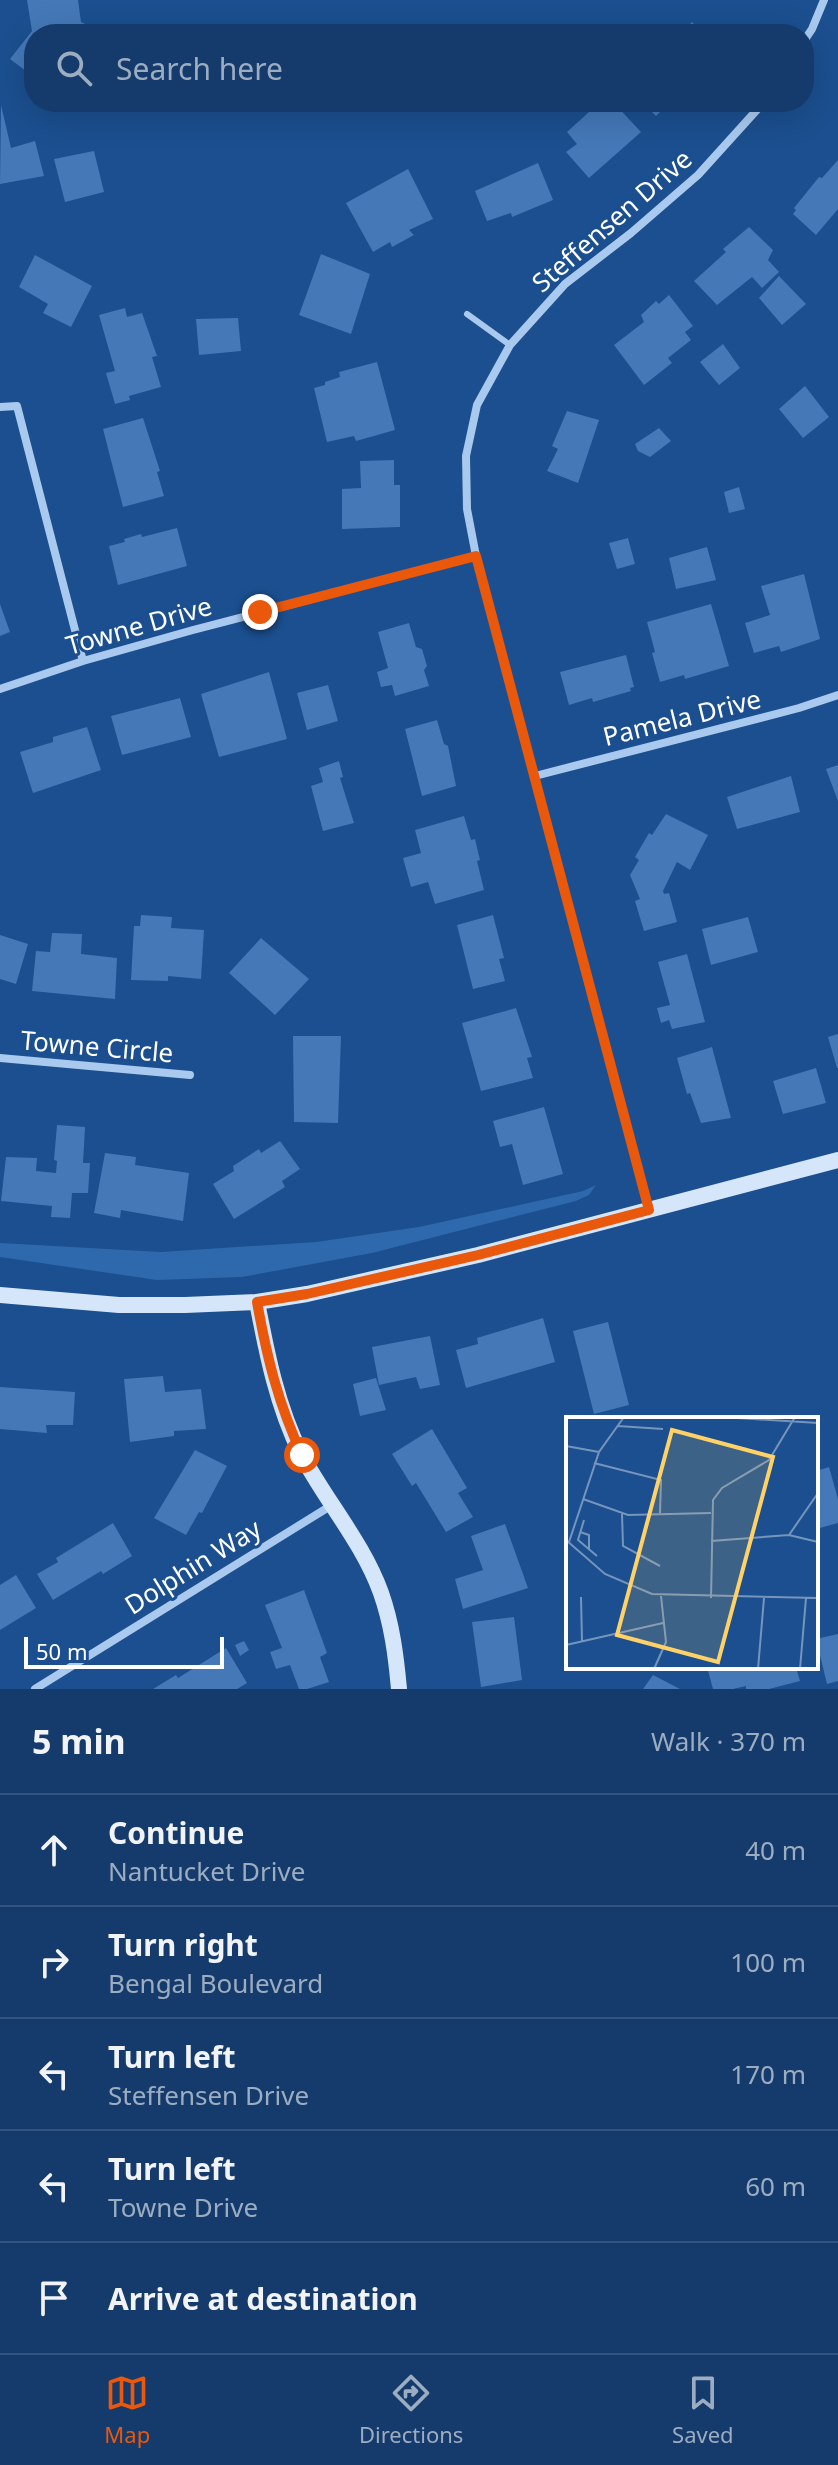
<!DOCTYPE html>
<meta charset="utf-8">
<style>
body{margin:0;font-family:"Noto Sans",sans-serif;background:#214673;color:#f1f3f6}
.scale{position:absolute;left:24px;bottom:20px;width:200px;box-sizing:border-box;padding-left:8px;border:4px solid #fff;border-top:0;font-size:22px;line-height:28px;white-space:nowrap;color:#fff;-webkit-text-stroke:6px #1b4f8f;paint-order:stroke}
.stop{position:absolute;width:24px;height:24px;margin:-18px;border:6px solid #ea580c;border-radius:50%;background:#fff}
.stop.end{background:#ea580c;border-color:#fff;box-shadow:0 2px 8px #0008}
.list{margin:0;padding:0;list-style:none}
h2{display:flex;justify-content:space-between;align-items:center;height:104px;margin:0;padding:0 32px;font-size:34px}
h2 small{font-size:26px;font-weight:400;color:#9dadc1}
.list li{display:grid;grid-template-columns:52px 1fr auto;gap:24px;align-items:center;box-sizing:border-box;height:112px;padding:0 32px;border-top:2px solid #33557e}
.list b{display:block;font-size:30px;white-space:nowrap}
.list p{margin:0;font-size:26px;white-space:nowrap;color:#9dadc1}
.list em{font-size:26px;font-style:normal;color:#9dadc1}
.icon{flex:none;width:44px;height:44px;fill:none;stroke:currentColor;stroke-width:2;stroke-linecap:round;stroke-linejoin:round}
.map{position:relative;flex:none;width:838px;height:1689px;overflow:hidden}
.search{position:absolute;background:#143b6b;box-shadow:0 8px 32px #0002;left:24px;right:24px;top:24px;height:88px;display:flex;align-items:center;gap:20px;box-sizing:border-box;padding:0 28px;border-radius:32px;color:#9dadc1;font-size:30px}
.sheet{height:664px;background:#143b6b}
nav{display:flex;justify-content:space-around;align-items:center;box-sizing:border-box;height:112px;border-top:2px solid #33557e;background:#143b6b;font-size:22px;color:#9dadc1}
nav a{display:grid;justify-items:center;gap:4px}
nav .on{color:#ea580c}
.map>svg:first-child{display:block}
.green{fill:#2e69ad}
.building{fill:#4478b7}
.lines{fill:none;stroke-linecap:round;stroke-linejoin:round}
.lane{stroke:#a9c9ee;stroke-width:6}
.street{stroke:#a9c9ee;stroke-width:8}
.secondary{stroke:#d6e6fa;stroke-width:16}
.route{stroke:#ea580c;stroke-width:10}
.labels{text-anchor:middle;stroke-width:6;stroke-linejoin:round;paint-order:stroke}
.street-label{font-size:26px;fill:#fff;stroke:#1b4f8f}
.inset-road{fill:none;stroke:#7695bc;stroke-width:2}
.view{fill:#ffd166;fill-opacity:0.15;stroke:#ffd166;stroke-width:4}
.inset-edge{fill:none;stroke:#fff;stroke-width:4}
</style>
<div class="map">
<svg width="838" height="1689" viewBox="0 0 838 1689">
<rect width="100%" height="100%" fill="#1b4f8f"/>
<path class="green" d="M596,1185L589,1195L576,1201L372,1253L242,1277L157,1280L0,1257V1243L161,1252L316,1242L419,1227L583,1191Z"/>
<path class="building" d="M27,0H78L81,22L85,24L88,34H34V77L10,59L32,31Z
M692,22L704,34H680Z
M600,102H613L641,132L589,178L566,152L577,144L567,132Z
M642,102H670L656,116Z
M1,105L11,148L35,141L44,176L0,184Z
M94,151L104,192L65,202L54,159Z
M838,160V209L816,235L793,214L796,210L794,208L819,177L822,178Z
M538,163L553,200L512,217L511,213L487,221L475,191Z
M408,169L433,219L409,230L414,235L392,247L390,242L373,252L346,203Z
M749,227L773,250L768,260L779,272L762,288L752,277L717,305L694,281L726,252L723,249Z
M321,254L370,274L351,334L299,315Z
M35,255L92,286L71,327L43,313L48,304L19,287Z
M779,276L806,304L782,325L759,298Z
M669,295L693,326L685,332L691,340L668,358L672,363L644,385L614,345L644,322L641,315L656,301L659,304Z
M125,308L127,317L142,313L157,356L152,357L161,387L129,396L130,400L115,404L106,373L115,371L99,315Z
M238,318L241,351L199,355L196,319Z
M723,344L740,368L719,385L700,362Z
M377,362L395,430L356,441L354,436L327,442L314,388L325,385V382L340,377L339,372Z
M805,386L829,417L803,438L779,409Z
M567,411L599,420L578,483L547,471L558,449L552,446Z
M143,418L160,471L157,472L164,496L123,507L103,429Z
M659,428L671,441L650,457L638,451L635,444Z
M394,460V485H400V527L342,529V489L361,488L360,461Z
M739,487L745,509L729,513L724,492Z
M177,528L187,566L118,585L109,546L125,542L124,539L141,534L142,537Z
M628,538L635,564L617,569L609,543Z
M707,547L716,580L676,589L669,558Z
M804,574L820,639L781,652L779,646L754,653L745,623L770,615L761,586Z
M0,604L10,632L0,636Z
M711,604L729,666L685,679L684,675L660,682L652,653L655,652L647,622Z
M409,623L416,647L422,649L427,666L424,670L429,686L395,696L392,685L381,687L377,672L388,668L378,632Z
M626,655L634,687L630,688L631,691L593,702L592,698L569,705L560,672Z
M269,672L287,739L219,757L201,694Z
M328,685L338,721L307,730L297,693Z
M180,698L191,737L122,755L111,716Z
M437,720L444,744L448,746L456,786L422,796L405,729Z
M87,727L101,770L33,793L20,752L53,742V737Z
M339,761L343,777L340,778L354,823L323,831L311,786L323,782L319,768Z
M838,765V801L826,769Z
M791,776L800,812L737,829L727,797Z
M666,814L708,835L690,870L677,862L663,891L664,894L669,893L677,922L644,931L635,901L640,899L630,875L639,860L635,857L649,833L652,835Z
M464,816L471,840L475,839L480,860L477,861L484,890L435,904L428,882L411,887L403,858L421,853L415,830Z
M141,915L172,917L171,928L204,930L201,979L168,976V981L131,980L134,926H140Z
M493,915L504,958L499,959L505,981L473,989L457,925Z
M748,917L758,952L711,965L702,929Z
M52,933L82,934L81,954L117,958L115,999L32,991L36,951L50,952Z
M0,935L28,944L16,984L0,979Z
M261,938L309,979L275,1015L229,973Z
M687,954L705,1022L672,1029L669,1020L661,1023L657,1008L670,1005L658,962Z
M516,1008L532,1057L527,1058L533,1078L481,1091L462,1023Z
M838,1034V1068H837L828,1037Z
M293,1036H341L338,1123L294,1122Z
M712,1047L731,1118L701,1123L690,1093L687,1094L677,1058Z
M816,1068L826,1103L783,1114L773,1081Z
M544,1107L563,1174L523,1185L512,1144L500,1147L493,1121Z
M57,1125L85,1127L83,1163H90L88,1193H72L70,1218L51,1217L52,1206L1,1201L6,1157L37,1158L36,1171L56,1173L57,1161L54,1160Z
M280,1141L300,1169L282,1181L285,1187L234,1219L213,1184L234,1171L233,1166L259,1149L261,1153Z
M105,1153L136,1157L135,1165L189,1173L183,1221L121,1210L120,1218L94,1213Z
M543,1318L555,1362L466,1388L456,1350L478,1344L477,1338Z
M608,1322L629,1405L594,1414L573,1331Z
M430,1336L440,1385L420,1389L416,1377L379,1385L372,1347Z
M163,1376L165,1392L201,1389L206,1429L174,1431V1436L130,1442L124,1379Z
M376,1378L386,1410L360,1416L353,1384Z
M0,1387L75,1392L73,1425H46L47,1433L0,1429Z
M432,1429L467,1488L458,1493L473,1517L446,1532L416,1483L412,1486L392,1454Z
M195,1450L227,1466L202,1513L199,1512L186,1535L154,1518Z
M829,1467L838,1499V1523L816,1529V1471Z
M113,1523L132,1556L103,1574L101,1571L53,1600L37,1574L58,1562L56,1558Z
M505,1524L528,1588L463,1609L455,1579L483,1570L471,1536Z
M16,1575L36,1608L0,1630V1585Z
M304,1590L327,1653L320,1657L329,1682L307,1689H299L290,1665L276,1669L270,1652L282,1648L265,1605Z
M514,1617L522,1680L481,1687L472,1622Z
M838,1634V1681L827,1684L816,1639Z
M244,1641L249,1650L240,1656L235,1645Z
M226,1648L247,1683L237,1689H153L176,1675L178,1678Z
M707,1667H796L800,1681L769,1689H746V1686L733,1689H713Z
M653,1675L680,1689H643Z"/>
<g class="lines">
<path class="lane" d="M467,314L510,345"/>
<path class="street" d="M804,41L812,29L824,0
M0,407L17,406L83,661
M0,689L83,661L193,630L476,556
M535,776L799,708L838,695
M0,1058L190,1075
M649,1210L476,556L467,509L466,456L477,405L510,345L565,284L631,233L698,175L764,102
M35,1689L332,1505"/>
<path class="secondary" d="M0,1295L119,1305H185L257,1302L307,1294L478,1255L838,1160
M257,1302C267,1354 277,1406 301,1454C326,1501 363,1543 381,1593C392,1624 396,1656 399,1689"/>
</g>
<g class="lines">
<path class="route" d="M260,612L476,556L649,1210L478,1255L307,1294L257,1302C267,1358 278,1403 302,1455"/>
</g>
<g class="labels">
<g class="street-label">
<text transform="translate(612 221) rotate(-41)" y="9">Steffensen Drive</text>
<text transform="translate(139 626) rotate(-16)" y="9">Towne Drive</text>
<text transform="translate(682 718) rotate(-14)" y="9">Pamela Drive</text>
<text transform="translate(97 1047) rotate(5)" y="9">Towne Circle</text>
<text transform="translate(193 1567) rotate(-32)" y="9">Dolphin Way</text>
</g>
</g>
<g transform="translate(566 1417)">
<rect width="252" height="252" fill="#1b4f8f"/>
<path class="inset-road" d="M156,0L252,6M52,9L97,12M0,29L33,35M28,46L95,63L94,96M17,82L62,98L145,96M56,97L57,129L94,149M18,103L12,123L31,139M14,115L23,118V133M223,118L252,76M0,123L39,157L86,177L252,181M145,124L223,118L252,125M3,125L33,35L58,0M15,180L16,225M145,181L147,83L156,71L203,43L229,0M0,228L97,206M88,252L100,225L95,179M192,252L198,181M234,252L240,181"/>
<path class="view" d="M106,13L207,40L152,245L51,218Z"/>
<rect width="252" height="252" class="inset-edge"/>
</g>
</svg>
<div class="scale">50 m</div>
<div class="stop" style="left:302px;top:1455px"></div>
<div class="stop end" style="left:260px;top:612px"></div>
<div class="search"><svg class="icon" aria-label="search" viewBox="0 0 24 24"><circle cx="10" cy="10" r="6"/><path d="M15 15l6 6"/></svg>Search here</div>
</div>
<section class="sheet">
<h2>5 min<small>Walk · 370 m</small></h2>
<ul class="list">
<li><svg class="icon" aria-label="ahead" viewBox="0 0 24 24"><path d="M12 20V5M6 11l6-6 6 6"/></svg><div><b>Continue</b><p>Nantucket Drive</p></div><em>40 m</em></li>
<li><svg class="icon" aria-label="right" viewBox="0 0 24 24"><path d="M7 20v-9h11M14 6l5 5-5 5"/></svg><div><b>Turn right</b><p>Bengal Boulevard</p></div><em>100 m</em></li>
<li><svg class="icon" aria-label="left" viewBox="0 0 24 24"><path d="M17 20v-9H6M10 6l-5 5 5 5"/></svg><div><b>Turn left</b><p>Steffensen Drive</p></div><em>170 m</em></li>
<li><svg class="icon" aria-label="left" viewBox="0 0 24 24"><path d="M17 20v-9H6M10 6l-5 5 5 5"/></svg><div><b>Turn left</b><p>Towne Drive</p></div><em>60 m</em></li>
<li><svg class="icon" aria-label="arrive" viewBox="0 0 24 24"><path d="M6 21V4h12l-3 4 3 4H6"/></svg><div><b>Arrive at destination</b></div></li>
</ul>
</section>
<nav>
<a class="on"><svg class="icon" aria-label="map" viewBox="0 0 24 24"><path d="M3 6l6-2 6 2 6-2v14l-6 2-6-2-6 2zM9 4v14M15 6v14"/></svg>Map</a>
<a><svg class="icon" aria-label="directions" viewBox="0 0 24 24"><path d="M12 3l9 9-9 9-9-9zM9 14v-3h6M13 9l2 2-2 2"/></svg>Directions</a>
<a><svg class="icon" aria-label="saved" viewBox="0 0 24 24"><path d="M7 4h10v16l-5-4-5 4z"/></svg>Saved</a>
</nav>
